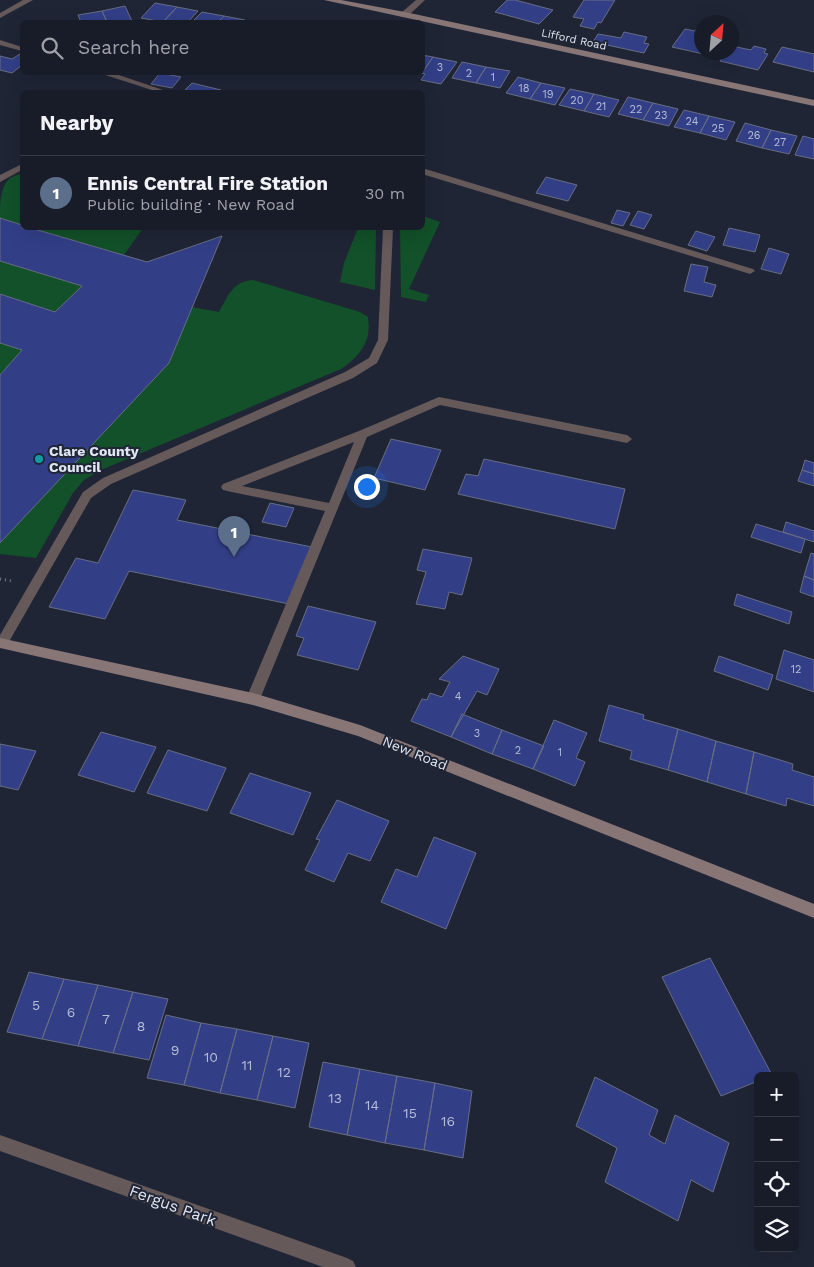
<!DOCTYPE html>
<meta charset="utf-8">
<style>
body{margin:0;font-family:"Work Sans",sans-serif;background:#212530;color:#f1f3f6}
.controls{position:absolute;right:15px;bottom:15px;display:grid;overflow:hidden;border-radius:8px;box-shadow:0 5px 20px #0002}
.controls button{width:45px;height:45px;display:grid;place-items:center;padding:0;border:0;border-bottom:1px solid #363a45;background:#181c28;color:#f1f3f6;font:25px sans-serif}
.compass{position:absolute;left:694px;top:15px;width:45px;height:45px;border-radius:50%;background:#181c28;box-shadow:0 5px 20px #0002;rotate:26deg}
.you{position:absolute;left:366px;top:486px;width:18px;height:18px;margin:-12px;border:4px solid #fff;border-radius:50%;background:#1a73e8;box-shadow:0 0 0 8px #1a73e833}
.badge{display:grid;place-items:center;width:32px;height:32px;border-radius:50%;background:#c1a8f3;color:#fff;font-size:16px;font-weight:700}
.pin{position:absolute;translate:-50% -41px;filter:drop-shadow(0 1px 2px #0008)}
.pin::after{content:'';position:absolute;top:26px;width:18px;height:15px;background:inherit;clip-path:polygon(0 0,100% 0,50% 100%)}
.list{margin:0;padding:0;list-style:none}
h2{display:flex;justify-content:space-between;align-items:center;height:65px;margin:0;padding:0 20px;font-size:21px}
h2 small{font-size:16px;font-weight:400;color:#9fa1a8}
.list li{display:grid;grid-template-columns:32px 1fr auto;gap:15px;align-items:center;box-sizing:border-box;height:75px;padding:0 20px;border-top:1px solid #363a45}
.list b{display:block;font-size:19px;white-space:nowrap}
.list p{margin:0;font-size:16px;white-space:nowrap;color:#9fa1a8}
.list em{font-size:16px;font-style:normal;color:#9fa1a8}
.icon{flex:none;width:28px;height:28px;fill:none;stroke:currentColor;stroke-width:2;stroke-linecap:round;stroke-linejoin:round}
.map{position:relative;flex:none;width:814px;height:1267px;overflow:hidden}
.search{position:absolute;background:#181c28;box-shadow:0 5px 20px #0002;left:20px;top:20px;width:405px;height:55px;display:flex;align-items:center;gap:12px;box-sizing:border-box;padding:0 18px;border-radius:8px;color:#9fa1a8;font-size:19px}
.panel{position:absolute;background:#181c28;box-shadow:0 5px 20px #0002;left:20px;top:90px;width:405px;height:140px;border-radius:8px}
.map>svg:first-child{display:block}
.green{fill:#125129}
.building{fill:#323f87;stroke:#676d82}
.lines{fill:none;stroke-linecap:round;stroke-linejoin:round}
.path{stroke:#747887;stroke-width:3;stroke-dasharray:1 4;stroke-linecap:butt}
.lane{fill:#655959;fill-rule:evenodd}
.street{fill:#655959;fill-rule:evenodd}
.secondary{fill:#887676;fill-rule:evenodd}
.culture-dot{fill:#0f9aa8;stroke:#202536;stroke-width:2}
.labels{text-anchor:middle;stroke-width:4;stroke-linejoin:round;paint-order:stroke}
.far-street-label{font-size:11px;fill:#e1e5f1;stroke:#202536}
.number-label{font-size:11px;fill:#b5bcd6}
.poi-label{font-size:14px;font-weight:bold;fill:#e1e5f1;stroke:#202536;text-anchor:start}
.street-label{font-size:14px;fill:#e1e5f1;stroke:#202536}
.near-number-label{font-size:14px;fill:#b5bcd6}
.near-street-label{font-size:16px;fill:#e1e5f1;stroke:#202536}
</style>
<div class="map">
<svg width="814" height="1267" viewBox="0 0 814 1267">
<rect width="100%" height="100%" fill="#202536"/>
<path class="green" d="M22,174V225L0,218C0,199 0,176 22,174Z
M423,216L440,222L409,289L429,295L426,302L401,297L400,228H422Z
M31,228H143L124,255Z
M358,228H376L375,290L340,282L344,263Z
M0,261L82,286L55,312L0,294Z
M253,280L360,312L368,317C372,341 360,356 341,369L101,470L84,480L73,493L36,558L0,554V543L192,307L219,312C228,296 233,281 253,280Z
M0,343L22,350L0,375Z"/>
<path class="building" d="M507,0H515L553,10L539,24L495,12Z
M584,0H615L601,23L598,22L594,29L580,26L584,19L573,17Z
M155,3L177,7L163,22L141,18Z
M125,6L132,21L107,22L102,11Z
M177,7L198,11L188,22H163Z
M102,11L107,22H81L78,15Z
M202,12L224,16L218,22H192Z
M224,16L245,20L244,22H218Z
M699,25L702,26V52H709L708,55L672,47L685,29L695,31Z
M624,32L647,37L644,43L649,44L644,53L593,42L598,34L621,38Z
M732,46L751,50L754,46L766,49L764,53L768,54L758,70L720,61L725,52H732Z
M782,47L814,54V72L773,62Z
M20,54H22V65L12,73L0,70V56L12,59Z
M422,55L433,57L422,73L418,72H422Z
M433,57L457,62L441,84L421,80L425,74L422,73Z
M462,62L486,67L476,83L452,78Z
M486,67L510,71L500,88L476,83Z
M160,73L181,77L172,88L151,84Z
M518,77L541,83L530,99L506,93Z
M192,83L221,90L218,92L184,91Z
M541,83L565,88L555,105L530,99Z
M570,89L594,94L584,111L559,105Z
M594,94L619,100L609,117L584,111Z
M628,97L653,103L643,120L618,114Z
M653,103L678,109L669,126L643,120Z
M684,110L709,116L700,133L674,127Z
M709,116L735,122L726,140L700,133Z
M745,123L771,130L762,148L736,141Z
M771,130L797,136L789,154L762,148Z
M803,136L814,139V159L795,155Z
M546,177L577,185L568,201L536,193Z
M617,210L630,213L623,226L611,223Z
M638,211L652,215L644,229L630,225Z
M0,218L22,225V228H31L147,262L222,236L169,363L0,543V375L22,350L0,343V294L55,312L82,286L0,261Z
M729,228L760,235L755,252L723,245Z
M696,231L715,237L707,251L688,245Z
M769,248L789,254L781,274L761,269Z
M691,264L708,267L704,282L716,285L712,297L684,291Z
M391,439L441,450L425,490L374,478Z
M484,459L625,489L615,529L458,494L466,474L478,476Z
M805,460L814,463V474L802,470Z
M802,470L814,474V486L798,481Z
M133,490L186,500L177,520L312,547L289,604L129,571L105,619L49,607L76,558L98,563Z
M270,503L294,508L286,527L262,522Z
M786,522L814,531V542L783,532Z
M756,524L805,539L801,553L751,537Z
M423,549L472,558L462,595L449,592L445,609L416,604L426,572L417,570Z
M811,553L814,554V580L804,576Z
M804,576L814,580V597L800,592Z
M737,594L792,612L789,624L734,605Z
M308,606L376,622L358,670L297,655L304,638L296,636Z
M784,650L814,660V692L776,679Z
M463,656L499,669L487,695L477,691L451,737L411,721L422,699L427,700L430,693L442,697L450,682L439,679Z
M719,656L773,675L768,690L714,671Z
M609,705L644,715L643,719L678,729L668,770L630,759L632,751L599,741Z
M462,714L502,730L492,754L451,737Z
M554,720L587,733L576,758L585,762L575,786L533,769Z
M678,729L716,741L707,782L668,770Z
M502,730L544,746L533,769L492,754Z
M101,732L156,747L134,792L78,775Z
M716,741L754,752L746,794L707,782Z
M0,744L36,751L18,790L0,786Z
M168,750L226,768L207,811L147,793Z
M754,752L793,764L792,770L814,777V806L787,798L786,806L746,794Z
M250,773L311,793L293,835L230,813Z
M337,800L389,821L370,861L348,853L334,882L305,870L320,840L316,839Z
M434,837L476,853L446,929L381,902L396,869L417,877Z
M710,958L772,1075L758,1076V1081L721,1096L662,977Z
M29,972L64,979L42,1039L7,1032Z
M64,979L98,985L78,1046L42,1039Z
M98,985L133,992L113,1053L78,1046Z
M133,992L168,999L149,1060L113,1053Z
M166,1015L201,1023L184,1085L147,1078Z
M201,1023L237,1029L220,1093L184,1085Z
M237,1029L273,1036L257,1100L220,1093Z
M273,1036L309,1043L295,1108L257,1100Z
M323,1062L360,1069L347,1135L309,1127Z
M360,1069L397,1076L385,1143L347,1135Z
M397,1076L435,1083L424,1150L385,1143Z
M595,1077L658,1110L649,1135L665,1144L675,1115L729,1143L713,1192L691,1180L678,1221L605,1182L617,1148L576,1126Z
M435,1083L472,1091L463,1158L424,1150Z"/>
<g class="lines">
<path class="path" d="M0,579L12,581"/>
<path class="lane" d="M0,40L22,47V51L0,45Z
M96,72H110L169,92H158Z
M22,164V170L0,182V175Z
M422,168L753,269L755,271L750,274L747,273L422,174Z
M383,228H393L388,340L377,363L353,378L111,484L91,498L6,647L0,648V635L83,492L103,478L345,372L369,358L378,340Z
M439,397L627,435L632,439L627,443L440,405L367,437L260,699L258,703L253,705L248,703L246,699L325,511L227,491L223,490L221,487L223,484L359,431ZM354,442L329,503L242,486Z"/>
<path class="street" d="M23,0H33L0,18V13Z
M416,0H425L408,16H402V12Z
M0,1135L347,1258L353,1261L356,1267H323L0,1151Z"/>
<path class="secondary" d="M324,0H341L405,12L814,100V106Z
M0,638L253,693L360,725L814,904V918L358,736L253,705L0,648Z"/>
</g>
<circle class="culture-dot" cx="39" cy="459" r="5"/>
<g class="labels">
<g class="far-street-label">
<text transform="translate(574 39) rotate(12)" y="4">Lifford Road</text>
</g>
<g class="number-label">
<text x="440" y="71">3</text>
<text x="469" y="77">2</text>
<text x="493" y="81">1</text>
<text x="524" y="92">18</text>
<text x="548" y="98">19</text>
<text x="577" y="104">20</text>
<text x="601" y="110">21</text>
<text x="636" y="113">22</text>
<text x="661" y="119">23</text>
<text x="692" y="125">24</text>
<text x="718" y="132">25</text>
<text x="754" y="139">26</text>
<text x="780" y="146">27</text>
<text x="796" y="673">12</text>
<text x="458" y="700">4</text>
<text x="477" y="737">3</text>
<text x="518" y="754">2</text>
<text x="560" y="756">1</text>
</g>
<g class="poi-label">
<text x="49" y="456">Clare County<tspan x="49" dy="16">Council</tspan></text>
</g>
<g class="street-label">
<text transform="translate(415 753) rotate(22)" y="5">New Road</text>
</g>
<g class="near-number-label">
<text x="36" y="1010">5</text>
<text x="71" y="1017">6</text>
<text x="106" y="1024">7</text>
<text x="141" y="1031">8</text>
<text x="175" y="1055">9</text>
<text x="211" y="1062">10</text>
<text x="247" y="1070">11</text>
<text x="284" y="1077">12</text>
<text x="335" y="1103">13</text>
<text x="372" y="1110">14</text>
<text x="410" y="1118">15</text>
<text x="448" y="1126">16</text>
</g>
<g class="near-street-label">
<text transform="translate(173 1205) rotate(20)" y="6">Fergus Park</text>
</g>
</g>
</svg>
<div class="controls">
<button>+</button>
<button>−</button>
<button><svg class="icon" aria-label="locate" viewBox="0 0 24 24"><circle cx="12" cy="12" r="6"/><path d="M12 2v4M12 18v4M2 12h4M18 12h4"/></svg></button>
<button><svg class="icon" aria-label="layers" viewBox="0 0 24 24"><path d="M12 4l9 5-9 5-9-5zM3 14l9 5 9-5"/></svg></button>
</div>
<svg class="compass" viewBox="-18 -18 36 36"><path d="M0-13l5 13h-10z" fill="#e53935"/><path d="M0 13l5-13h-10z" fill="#9fa1a8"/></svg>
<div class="you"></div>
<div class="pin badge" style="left:234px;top:557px;background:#5c6f8a">1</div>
<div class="search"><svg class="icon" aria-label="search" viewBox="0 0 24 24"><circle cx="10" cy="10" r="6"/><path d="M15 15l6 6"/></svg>Search here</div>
<section class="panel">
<h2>Nearby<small></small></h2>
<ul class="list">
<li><span class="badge" style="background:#5c6f8a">1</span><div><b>Ennis Central Fire Station</b><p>Public building · New Road</p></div><em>30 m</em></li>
</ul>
</section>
</div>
